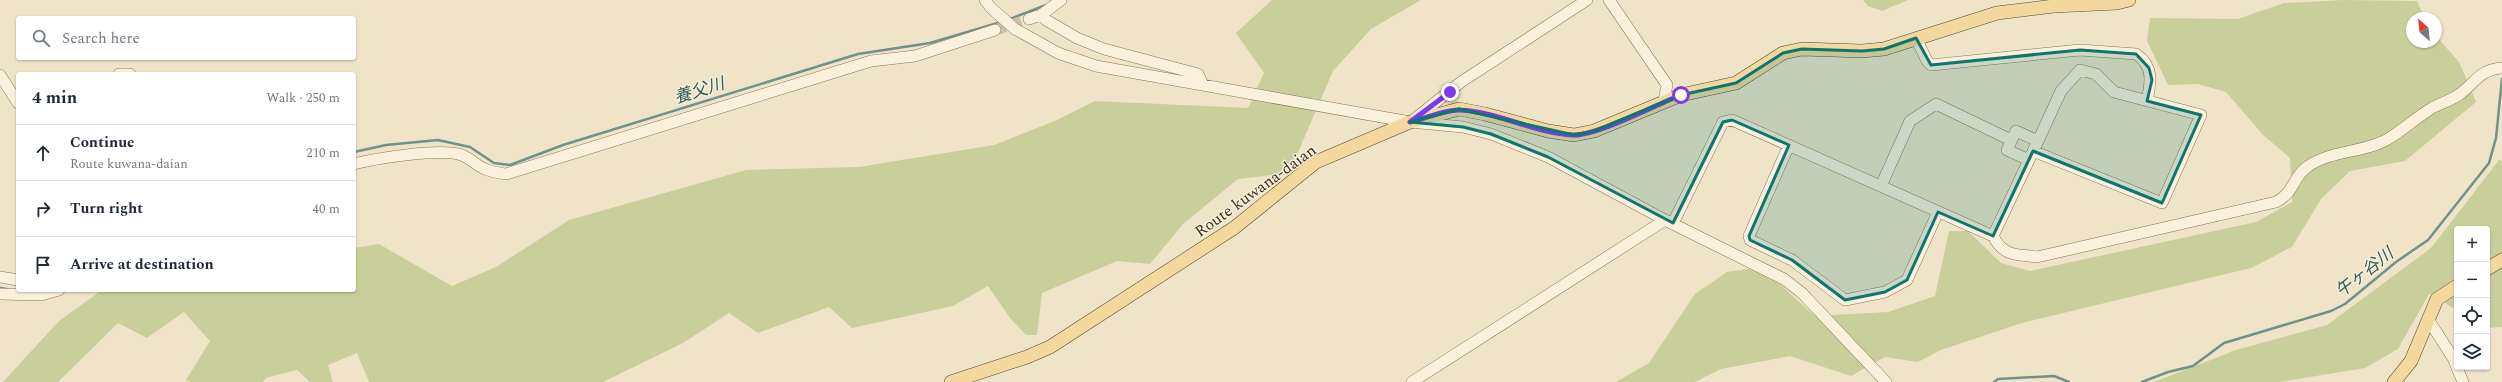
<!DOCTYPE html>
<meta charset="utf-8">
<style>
body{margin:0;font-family:Spectral,"Noto Sans JP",serif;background:#f6f6f7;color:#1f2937}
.controls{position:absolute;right:12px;bottom:12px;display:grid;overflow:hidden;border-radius:4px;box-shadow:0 1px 3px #0004}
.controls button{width:36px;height:36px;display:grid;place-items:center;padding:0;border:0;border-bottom:1px solid #e0e1e3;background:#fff;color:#1f2937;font:20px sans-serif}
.compass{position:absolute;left:2406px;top:12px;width:36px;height:36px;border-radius:50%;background:#fff;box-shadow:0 1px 3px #0004;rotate:333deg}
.stop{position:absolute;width:12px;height:12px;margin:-9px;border:3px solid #7c3aed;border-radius:50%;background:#fff}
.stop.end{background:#7c3aed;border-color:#fff;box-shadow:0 1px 4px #0008}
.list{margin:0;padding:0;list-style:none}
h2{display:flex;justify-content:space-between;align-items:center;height:52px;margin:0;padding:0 16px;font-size:17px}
h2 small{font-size:13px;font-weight:400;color:#747a83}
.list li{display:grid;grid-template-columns:26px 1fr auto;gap:12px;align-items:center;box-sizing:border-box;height:56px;padding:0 16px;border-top:1px solid #e0e1e3}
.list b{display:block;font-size:15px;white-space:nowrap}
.list p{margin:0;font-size:13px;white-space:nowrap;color:#747a83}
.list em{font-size:13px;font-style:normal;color:#747a83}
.icon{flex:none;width:22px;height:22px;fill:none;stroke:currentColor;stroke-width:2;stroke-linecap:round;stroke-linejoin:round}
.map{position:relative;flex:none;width:2502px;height:382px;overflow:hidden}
.search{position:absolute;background:#fff;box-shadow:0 1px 3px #0004;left:16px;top:16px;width:340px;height:44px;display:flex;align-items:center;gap:10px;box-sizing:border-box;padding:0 14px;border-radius:4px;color:#747a83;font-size:15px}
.panel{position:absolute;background:#fff;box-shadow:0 1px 3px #0004;left:16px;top:72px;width:340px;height:220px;border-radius:4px}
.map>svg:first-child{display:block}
.green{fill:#c9cf9b}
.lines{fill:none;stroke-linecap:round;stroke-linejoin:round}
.stream{stroke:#6f938a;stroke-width:2.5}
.minor-tunnel{stroke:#ccc0a6;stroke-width:11;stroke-dasharray:11 5.5;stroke-linecap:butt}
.minor-casing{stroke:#8d765c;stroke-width:12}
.major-casing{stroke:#5b4430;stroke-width:14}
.minor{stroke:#faf1dc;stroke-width:11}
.major{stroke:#f3d9a0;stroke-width:13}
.minor-bridge-casing{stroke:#8d765c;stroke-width:12;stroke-linecap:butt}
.minor-bridge{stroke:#faf1dc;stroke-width:11}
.route{stroke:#7c3aed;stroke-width:5}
.marked{fill:#0f766e;fill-opacity:0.2;stroke:#0f766e;stroke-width:3;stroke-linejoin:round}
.labels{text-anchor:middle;stroke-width:3;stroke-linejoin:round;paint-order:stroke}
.street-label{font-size:16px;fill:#3d2e20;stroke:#f7eed8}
.water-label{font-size:17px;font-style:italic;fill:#2f5d5a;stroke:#f7eed8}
</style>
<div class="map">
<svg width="2502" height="382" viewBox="0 0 2502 382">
<rect width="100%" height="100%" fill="#f0e4c8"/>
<path class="green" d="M1272,0H1421L1371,29L1333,71L1296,157L1280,174L1238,179L1183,224L1150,264L1117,261L1042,293L1037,335H1026L1010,318L988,286L953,306L852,328L829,307L758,333L729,313L683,343L603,382H369L357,353L328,365L333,382H310L297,370L266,378L263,382H189L186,380L210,341L184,312L147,338L118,323L58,382H3L59,321L102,290H354V248L379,244L452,286L496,267L569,220L746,170L859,167L994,145L1057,120L1095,101L1248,108L1264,73L1236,33Z
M1863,0H1908L1882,11L1868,6Z
M2343,0L2417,1L2425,18H2412V42H2436V36L2459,62L2476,102L2405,161L2350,171L2321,199L2292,247L2251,268L2022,323L1941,350L1918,362L1885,357L1851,376L1790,356L1721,369L1695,382H1616L1649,363L1695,294L1727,272L1761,267L1815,316L1888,312L1935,296L1949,231H1968L2001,263L2030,271L2256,222L2292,202L2290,158L2263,135L2226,92L2198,84L2168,85L2147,41L2150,18L2238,19L2284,3Z
M2499,160L2502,161V327L2487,328V229H2457V310L2429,294L2398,349L2365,368L2280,382H2154L2236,350L2327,325L2431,248Z"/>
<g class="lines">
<path class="stream" d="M1010,19L1046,5
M354,152L386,145L438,140L470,147L494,163L510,165L563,145L858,54L930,43L1001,22
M0,288L7,289
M1994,382L1998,379L2054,376L2069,382
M2142,382L2168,372L2193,366L2224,343L2331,311L2345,304L2396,262L2428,240L2489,163L2496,138L2502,79"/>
<path class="minor-tunnel" d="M995,30L1029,19"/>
<g class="minor-casing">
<path id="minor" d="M985,0L991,8
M1609,0L1667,85L1664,101
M1041,15L1046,20L1077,38L1104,49L1198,74L1203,85
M1029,19L1041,15L1061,0
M1015,29L1058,53L1096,66L1410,122L1463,127L1491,134L1548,157L1665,220L1784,279L1802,293L1886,382
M1916,38L1927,61L1931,65L2080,50L2136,54C2154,66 2151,82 2147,101
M119,74H130
M0,75L18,103
M1412,121L1461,82L1587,0
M2016,131L2038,141L2029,160L2007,150Z
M1789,145L1749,236L1750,240L1792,260L1845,300L1885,292L1907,280L1938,212
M2033,151L2162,203L2201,115L2114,92L2096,74L2080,70L2061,91L2038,141
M354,164C377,158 436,149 458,154C469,156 475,165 485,169C491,172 499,173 506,174L871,61L915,56L995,30
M1881,186L1910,121L1936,104L2011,140
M1673,223L1723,122L1732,120L1993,236C2004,257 2016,254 2037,257L2276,202C2295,192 2292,178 2307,167C2330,150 2364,153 2388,139C2403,130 2417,117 2432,108C2441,103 2452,100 2460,94C2476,82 2479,70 2502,68
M1993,236L2029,160
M0,277L18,280
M0,294L41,295L59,290
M2428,319L2453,358L2463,382
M1412,382L1665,220"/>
</g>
<g class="major-casing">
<path id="major" d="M2487,269L2502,260
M951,382L1027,357L1050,347L1234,228L1316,162L1410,122L1459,109L1485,114L1548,131L1574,135L1594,131L1681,95L1736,83L1783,53L1802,49L1862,51L1884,49L1997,13L2054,6L2117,3L2129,0
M2394,382L2411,361L2437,299L2457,286"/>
</g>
<use href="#minor" class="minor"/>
<use href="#major" class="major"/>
<g class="minor-bridge-casing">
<path id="minor-bridge" d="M991,8L1015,29"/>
</g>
<use href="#minor-bridge" class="minor-bridge"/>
</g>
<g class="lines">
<path class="route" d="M1450,92L1410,122C1424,119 1447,109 1460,110C1499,112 1534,133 1573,135C1597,136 1655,105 1681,95"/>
</g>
<path class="marked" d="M1916,38L1931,65L2080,50L2136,54L2149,68L2152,80L2147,101L2201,115L2162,203L2033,151L1993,236L1938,212L1907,280L1885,292L1845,300L1792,260L1750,240L1749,236L1789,145L1732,120L1723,122L1673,223L1548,157L1491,134L1463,127L1410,122L1459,109L1574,135L1594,131L1681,95L1736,83L1783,53L1802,49L1862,51L1884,49Z"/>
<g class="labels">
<g class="street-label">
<text transform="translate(1255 190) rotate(-36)" y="6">Route kuwana-daian</text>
</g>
<g class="water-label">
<text transform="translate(699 90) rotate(-17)" y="6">養父川</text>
<text transform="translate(2364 272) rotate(-38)" y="6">午ヶ谷川</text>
</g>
</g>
</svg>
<div class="controls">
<button>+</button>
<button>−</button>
<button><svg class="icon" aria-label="locate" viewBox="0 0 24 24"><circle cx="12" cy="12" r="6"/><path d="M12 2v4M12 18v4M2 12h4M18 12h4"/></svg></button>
<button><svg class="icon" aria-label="layers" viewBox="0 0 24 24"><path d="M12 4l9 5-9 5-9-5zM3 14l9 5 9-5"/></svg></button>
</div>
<svg class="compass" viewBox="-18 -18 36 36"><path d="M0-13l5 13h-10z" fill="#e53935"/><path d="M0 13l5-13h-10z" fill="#747a83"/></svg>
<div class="stop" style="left:1681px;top:95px"></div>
<div class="stop end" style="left:1450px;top:92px"></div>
<div class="search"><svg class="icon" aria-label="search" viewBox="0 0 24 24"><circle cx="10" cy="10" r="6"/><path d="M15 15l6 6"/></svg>Search here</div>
<section class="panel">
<h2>4 min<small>Walk · 250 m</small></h2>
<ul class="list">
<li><svg class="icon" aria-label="ahead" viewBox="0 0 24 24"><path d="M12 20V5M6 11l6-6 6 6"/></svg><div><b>Continue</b><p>Route kuwana-daian</p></div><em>210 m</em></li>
<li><svg class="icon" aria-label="right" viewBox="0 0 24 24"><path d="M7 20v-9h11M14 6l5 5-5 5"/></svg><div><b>Turn right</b></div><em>40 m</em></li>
<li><svg class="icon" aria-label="arrive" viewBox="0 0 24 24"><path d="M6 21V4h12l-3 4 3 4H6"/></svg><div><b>Arrive at destination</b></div></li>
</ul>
</section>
</div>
